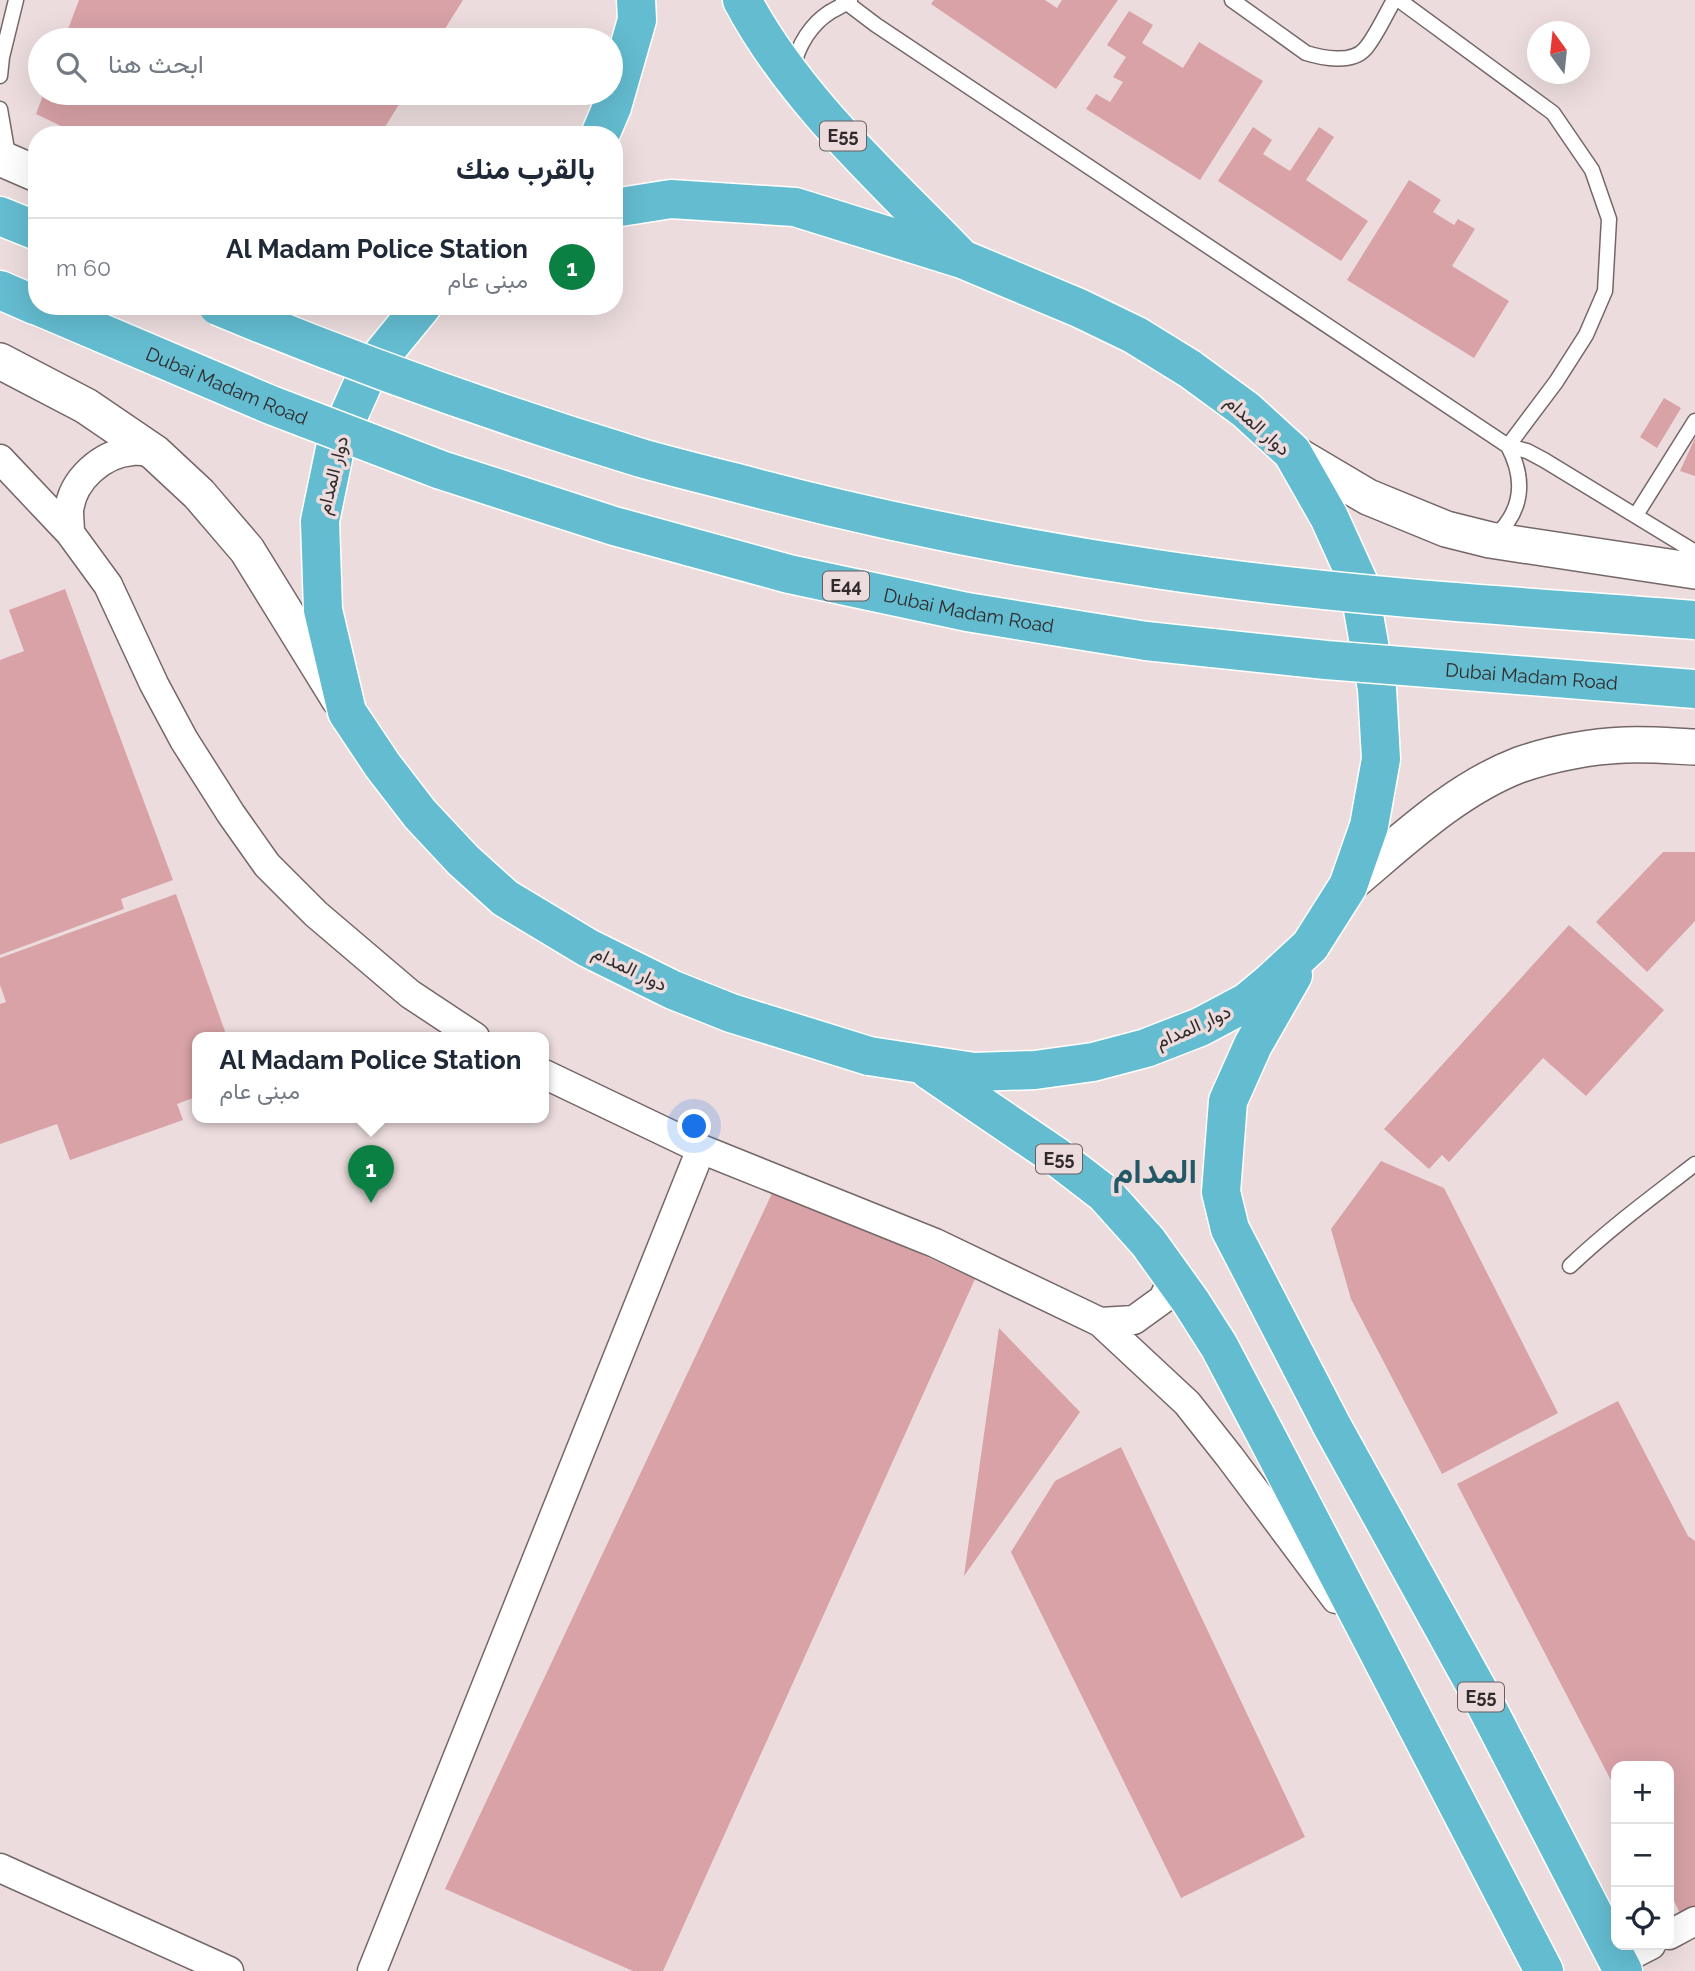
<!DOCTYPE html>
<html lang="ar">
<meta charset="utf-8">
<style>
body{margin:0;font-family:Raleway,Vazirmatn,sans-serif;background:#f2f2f3;color:#1f2937;direction:rtl}
.controls{position:absolute;right:21px;bottom:21px;display:grid;overflow:hidden;border-radius:14px;box-shadow:0 7px 28px #0002}
.controls button{width:63px;height:63px;display:grid;place-items:center;padding:0;border:0;border-bottom:2px solid #e0e1e3;background:#fff;color:#1f2937;font:35px sans-serif}
.compass{position:absolute;left:1527px;top:21px;width:63px;height:63px;border-radius:50%;background:#fff;box-shadow:0 7px 28px #0002;rotate:345deg}
.you{position:absolute;left:695px;top:1127px;width:24px;height:24px;margin:-18px;border:5px solid #fff;border-radius:50%;background:#1a73e8;box-shadow:0 0 0 10px #1a73e833}
.badge{display:grid;place-items:center;width:46px;height:46px;border-radius:50%;background:#0b8043;color:#fff;font-size:23px;font-weight:700}
.pin{position:absolute;translate:-50% -58px;filter:drop-shadow(0 2px 4px #0008)}
.pin::after{content:'';position:absolute;top:37px;width:24px;height:21px;background:inherit;clip-path:polygon(0 0,100% 0,50% 100%)}
.popup{position:absolute;left:192px;top:1032px;width:357px;height:91px;box-sizing:border-box;display:grid;place-content:center;border-radius:14px;background:#fff;filter:drop-shadow(0 2px 5px #0005);font-size:23px;white-space:nowrap;color:#747a83}
.popup b{font-size:26px;color:#1f2937}
.popup::after{content:'';position:absolute;left:50%;top:100%;margin-left:-14px;border:14px solid transparent;border-top-color:#fff}
.list{margin:0;padding:0;list-style:none}
h2{display:flex;justify-content:space-between;align-items:center;height:91px;margin:0;padding:0 28px;font-size:30px}
h2 small{font-size:23px;font-weight:400;color:#747a83}
.list li{display:grid;grid-template-columns:46px 1fr auto;gap:21px;align-items:center;box-sizing:border-box;height:98px;padding:0 28px;border-top:2px solid #e0e1e3}
.list b{display:block;font-size:26px;white-space:nowrap}
.list p{margin:0;font-size:23px;white-space:nowrap;color:#747a83}
.list em{font-size:23px;font-style:normal;color:#747a83}
.icon{flex:none;width:38px;height:38px;fill:none;stroke:currentColor;stroke-width:2;stroke-linecap:round;stroke-linejoin:round}
.map{position:relative;flex:none;width:1695px;height:1971px;overflow:hidden;direction:ltr}
.search{position:absolute;background:#fff;box-shadow:0 7px 28px #0002;left:28px;top:28px;width:595px;height:77px;display:flex;align-items:center;gap:18px;box-sizing:border-box;padding:0 24px;border-radius:38px;color:#747a83;font-size:26px}
.panel{position:absolute;background:#fff;box-shadow:0 7px 28px #0002;left:28px;top:126px;width:595px;height:189px;border-radius:28px;direction:rtl}
.map>svg:first-child{display:block}
.building{fill:#d8a2a7}
.lines{fill:none;stroke-linecap:round;stroke-linejoin:round}
.service-casing{stroke:#756768;stroke-width:17}
.minor-casing{stroke:#756768;stroke-width:31}
.tertiary-casing{stroke:#756768;stroke-width:38}
.trunk-casing{stroke:#fff;stroke-width:41}
.service{stroke:#fff;stroke-width:14}
.minor{stroke:#fff;stroke-width:28}
.tertiary{stroke:#fff;stroke-width:35}
.trunk{stroke:#64bcd0;stroke-width:38}
.trunk-bridge-casing{stroke:#fff;stroke-width:41;stroke-linecap:butt}
.trunk-bridge{stroke:#64bcd0;stroke-width:38}
.labels{text-anchor:middle;stroke-width:7;stroke-linejoin:round;paint-order:stroke}
.shield{fill:#ecdcdd;stroke:#685f60;stroke-width:2}
.shield-label{font-size:18px;font-weight:bold;fill:#302a2a}
.street-label{font-size:19px;fill:#302a2a;stroke:#ecdcdd}
.town-label{font-size:33px;font-weight:bold;fill:#235966;stroke:#ecdcdd}
</style>
<div class="map">
<svg width="1695" height="1971" viewBox="0 0 1695 1971">
<rect width="100%" height="100%" fill="#ecdcdd"/>
<path class="building" d="M79,0H463L438,40H64Z
M934,0H1045L1057,8L1062,0H1118L1056,89L931,4Z
M1129,11L1153,25L1142,43L1183,68L1199,42L1263,81L1200,180L1086,109L1096,94L1110,102L1123,82L1113,77L1126,57L1107,45Z
M44,93H406L380,135H80L36,114Z
M1253,127L1272,140L1263,154L1290,171L1319,127L1334,137L1306,180L1368,221L1341,261L1218,181Z
M1409,180L1441,200L1433,212L1454,225L1458,219L1475,229L1452,266L1509,301L1474,358L1347,280Z
M1664,398L1681,408L1657,448L1640,437Z
M1695,438V476L1680,471Z
M65,589L173,880L121,899L124,909L0,955V660L24,651L9,610Z
M1663,852H1695V921L1647,972L1596,922Z
M176,894L227,1037H198V1096L177,1104L183,1120L70,1160L57,1124L0,1144V1004L6,1002L0,985V958Z
M1569,925L1664,1010L1586,1096L1543,1058L1449,1162L1442,1155L1429,1169L1384,1129Z
M1381,1161L1444,1188L1558,1413L1442,1474L1351,1299L1331,1229Z
M775,1187L975,1279L663,1971H633L445,1889Z
M999,1328L1080,1412L964,1576Z
M1618,1401L1688,1536L1695,1541V1907L1681,1915L1669,1891V1766H1616V1790L1457,1484Z
M1121,1447L1305,1837L1181,1898L1011,1552L1055,1481Z"/>
<g class="lines">
<g class="service-casing">
<path id="service" d="M843,0L876,25L1508,446L1527,451L1544,460L1695,552
M1232,0L1306,53C1322,58 1352,64 1365,49C1375,38 1386,14 1394,0
M1399,0L1553,113L1592,170L1609,219L1605,291L1586,335L1556,382L1508,446
M793,68C798,45 811,24 830,12C837,8 844,5 850,0
M0,76L2,57L16,0
M0,109L9,161
M1636,515L1695,421
M1493,538C1523,512 1526,480 1508,446
M1570,1266C1609,1229 1652,1197 1695,1164"/>
</g>
<g class="minor-casing">
<path id="minor" d="M0,459L70,533L108,585L154,684L184,740L231,814L267,865L316,914L410,994L475,1037
M70,533C70,526 69,518 69,511C72,480 102,453 133,451C140,450 148,452 155,453
M544,1074L701,1149L935,1243L1100,1322L1187,1403L1229,1456L1336,1599
M1100,1322L1134,1320L1163,1299L1173,1278
M0,1868L229,1971
M1669,1935L1695,1921
M1618,1962L1651,1945
M372,1971L701,1149"/>
</g>
<g class="tertiary-casing">
<path id="tertiary" d="M0,158L37,174
M0,361L86,406L155,453L199,494L247,550L339,699
M1292,452L1368,497L1446,529L1490,540L1695,571
M1348,886C1401,842 1454,790 1519,765C1550,754 1592,746 1625,745C1648,744 1672,746 1695,747"/>
</g>
<g class="trunk-casing">
<path id="trunk" d="M742,0C794,98 881,176 958,255
M600,135L612,107L637,20L636,0
M0,216L37,231
M0,290L37,306
M422,306L368,372L336,444L320,521L323,610L347,712L383,766L420,814L463,860L505,898L588,948L673,990L731,1013L869,1056L974,1072L1035,1070L1093,1062L1146,1048L1200,1027L1247,1002L1271,982L1310,946L1348,886L1369,826L1381,759L1377,689L1358,581L1329,517L1292,452L1246,410L1190,369L1135,335L1079,308L962,259L795,207L671,199L614,208
M1293,975L1253,1045L1228,1101L1221,1192L1230,1229L1332,1426L1479,1692L1623,1971
M929,1070L1057,1157L1105,1194L1148,1242L1191,1302L1219,1346L1269,1441L1544,1971"/>
</g>
<use href="#service" class="service"/>
<use href="#minor" class="minor"/>
<use href="#tertiary" class="tertiary"/>
<use href="#trunk" class="trunk"/>
<g class="trunk-bridge-casing">
<g id="trunk-bridge">
<path id="s1" d="M38,306L271,405L441,470L614,526L789,574L967,612L1146,641L1326,660L1695,689"/>
<path d="M218,306C357,364 498,414 641,458C673,467 705,475 737,483C875,520 1015,548 1156,569C1334,596 1515,606 1695,620"/>
</g>
</g>
<use href="#trunk-bridge" class="trunk-bridge"/>
</g>
<g class="labels">
<g class="shield">
<rect x="820" y="121.5" width="46" height="29" rx="5"/>
<rect x="823" y="571.5" width="46" height="29" rx="5"/>
<rect x="1036" y="1144.5" width="46" height="29" rx="5"/>
<rect x="1458" y="1682.5" width="46" height="29" rx="5"/>
</g>
<g class="shield-label">
<text x="843" y="142">E55</text>
<text x="846" y="592">E44</text>
<text x="1059" y="1165">E55</text>
<text x="1481" y="1703">E55</text>
</g>
<g class="street-label">
<text dy="7" stroke="none"><textPath href="#s1" startOffset="205">Dubai Madam Road</textPath></text>
<text transform="translate(1258 425) rotate(42)" y="7">دوار المدام</text>
<text transform="translate(332 475) rotate(-76)" y="7">دوار المدام</text>
<text dy="7" stroke="none"><textPath href="#s1" startOffset="982">Dubai Madam Road</textPath></text>
<text dy="7" stroke="none"><textPath href="#s1" startOffset="1549">Dubai Madam Road</textPath></text>
<text transform="translate(630 968) rotate(26)" y="7">دوار المدام</text>
<text transform="translate(1193 1026) rotate(-24)" y="7">دوار المدام</text>
</g>
<g class="town-label">
<text x="1155" y="1183">المدام</text>
</g>
</g>
</svg>
<div class="controls">
<button>+</button>
<button>−</button>
<button><svg class="icon" aria-label="locate" viewBox="0 0 24 24"><circle cx="12" cy="12" r="6"/><path d="M12 2v4M12 18v4M2 12h4M18 12h4"/></svg></button>
</div>
<svg class="compass" viewBox="-18 -18 36 36"><path d="M0-13l5 13h-10z" fill="#e53935"/><path d="M0 13l5-13h-10z" fill="#747a83"/></svg>
<div class="you"></div>
<div class="pin badge" style="left:371px;top:1203px">1</div>
<div class="popup"><b>Al Madam Police Station</b>مبنى عام</div>
<div class="search"><svg class="icon" aria-label="search" viewBox="0 0 24 24"><circle cx="10" cy="10" r="6"/><path d="M15 15l6 6"/></svg>ابحث هنا</div>
<section class="panel">
<h2>بالقرب منك<small></small></h2>
<ul class="list">
<li><span class="badge">1</span><div><b>Al Madam Police Station</b><p>مبنى عام</p></div><em>60 m</em></li>
</ul>
</section>
</div>
